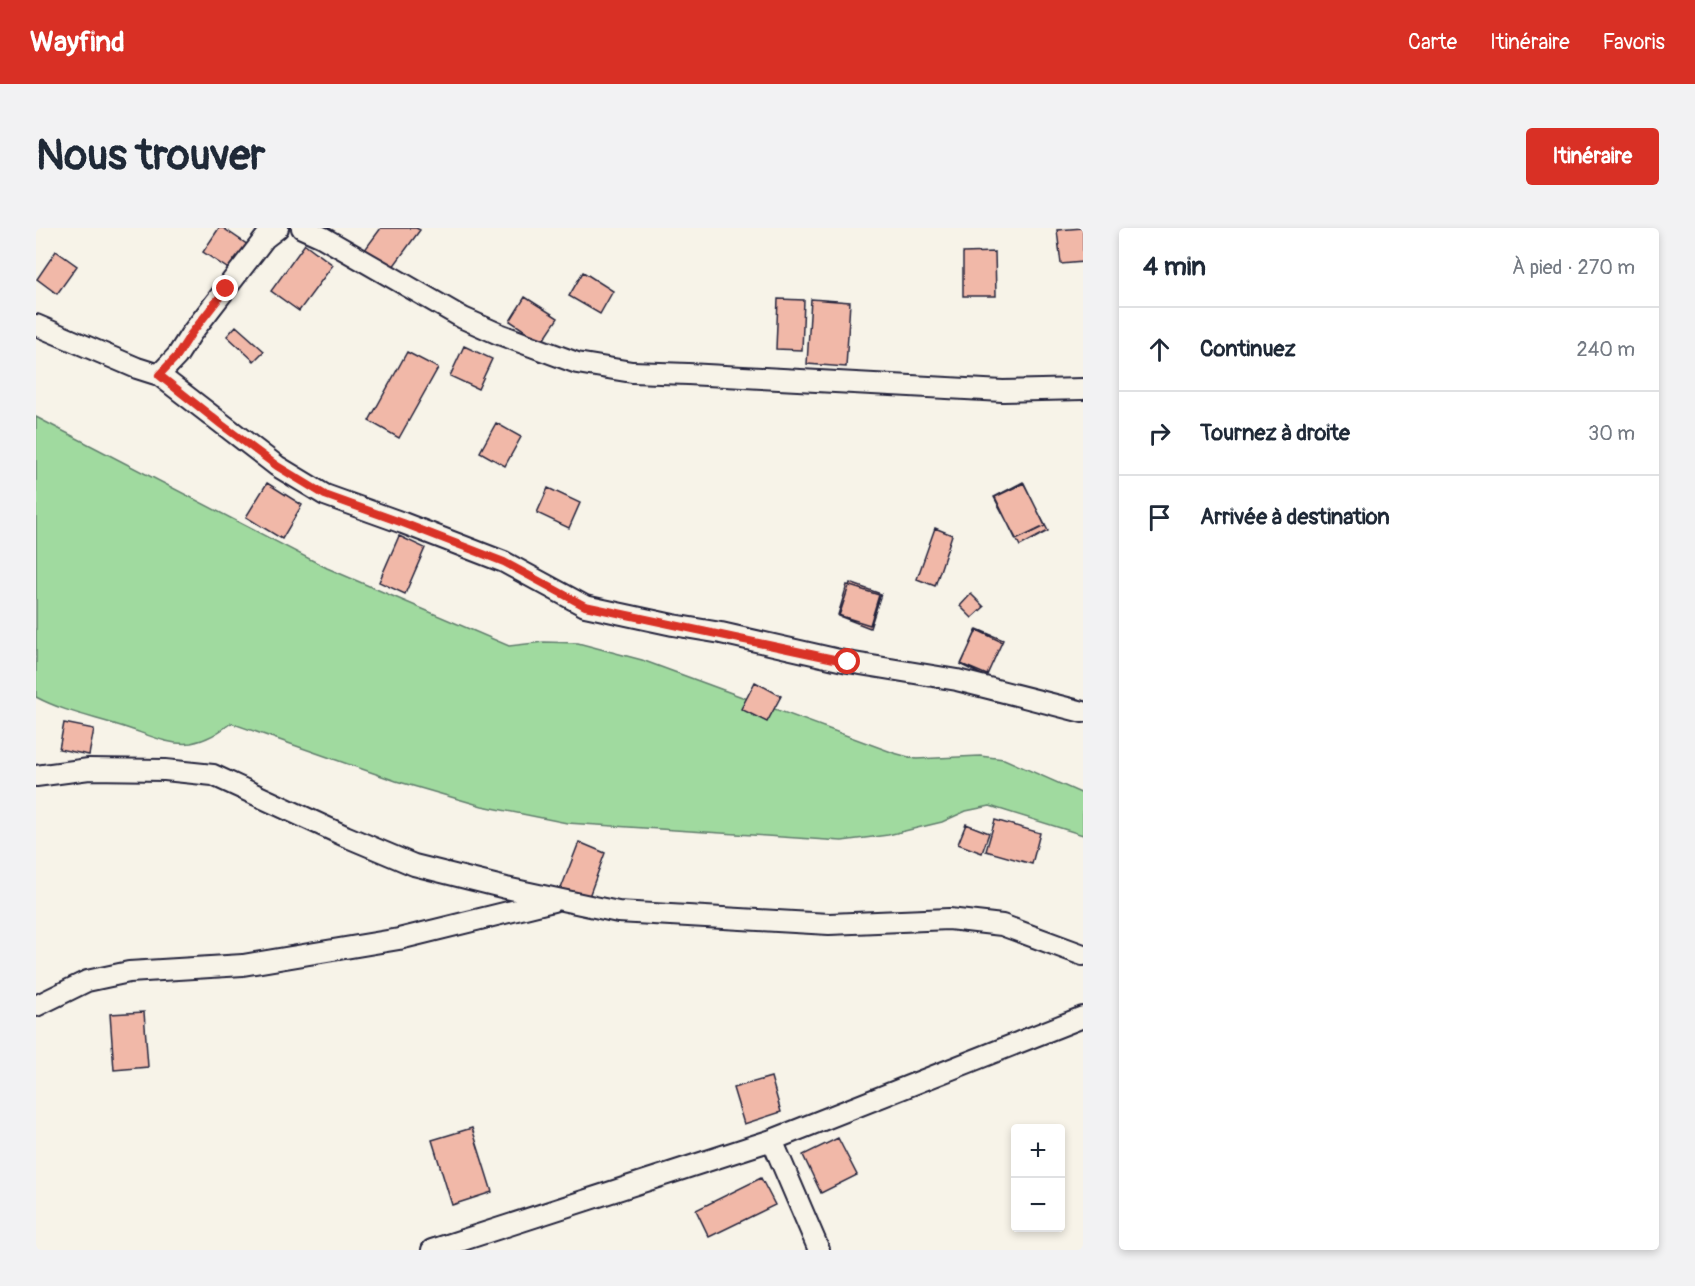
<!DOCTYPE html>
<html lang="fr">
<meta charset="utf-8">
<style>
body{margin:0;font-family:Pangolin,sans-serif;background:#f2f2f3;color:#1f2937}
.controls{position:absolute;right:18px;bottom:18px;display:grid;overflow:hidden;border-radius:6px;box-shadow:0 3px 9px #0003}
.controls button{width:54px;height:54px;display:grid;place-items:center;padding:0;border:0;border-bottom:2px solid #e0e1e3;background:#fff;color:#1f2937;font:30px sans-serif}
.stop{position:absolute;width:18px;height:18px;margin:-14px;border:4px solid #d93025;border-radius:50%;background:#fff}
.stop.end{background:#d93025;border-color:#fff;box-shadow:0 2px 6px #0008}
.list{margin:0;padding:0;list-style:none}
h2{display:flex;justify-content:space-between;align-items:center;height:78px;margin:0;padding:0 24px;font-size:26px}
h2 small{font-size:20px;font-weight:400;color:#747a83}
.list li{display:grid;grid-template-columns:39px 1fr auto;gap:18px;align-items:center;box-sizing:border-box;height:84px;padding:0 24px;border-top:2px solid #e0e1e3}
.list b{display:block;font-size:22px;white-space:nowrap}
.list em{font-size:20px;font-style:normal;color:#747a83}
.icon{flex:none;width:33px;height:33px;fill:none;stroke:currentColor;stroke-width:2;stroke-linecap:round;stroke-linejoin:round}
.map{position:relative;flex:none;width:1047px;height:1022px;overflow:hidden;border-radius:6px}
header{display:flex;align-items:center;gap:36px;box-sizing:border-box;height:84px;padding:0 30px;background:#d93025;color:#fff}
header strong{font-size:28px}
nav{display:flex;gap:33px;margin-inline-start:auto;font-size:21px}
.intro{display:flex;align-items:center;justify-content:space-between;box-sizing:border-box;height:144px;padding:0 36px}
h1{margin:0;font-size:42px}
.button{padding:15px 27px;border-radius:6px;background:#d93025;color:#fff;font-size:21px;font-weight:700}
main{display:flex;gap:36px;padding:0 36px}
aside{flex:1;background:#fff;border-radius:6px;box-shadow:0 3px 9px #0003}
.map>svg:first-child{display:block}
.green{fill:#a0da9f;stroke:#617e6d;stroke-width:1.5}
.building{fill:#f1b8a8;stroke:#22223b;stroke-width:1.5}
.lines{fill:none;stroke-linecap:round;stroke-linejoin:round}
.street-casing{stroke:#22223b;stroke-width:24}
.street{stroke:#f7f3e8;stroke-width:20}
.route{stroke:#d93025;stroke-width:8}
</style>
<header>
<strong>Wayfind</strong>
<nav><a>Carte</a><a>Itinéraire</a><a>Favoris</a></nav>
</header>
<div class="intro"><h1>Nous trouver</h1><a class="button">Itinéraire</a></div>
<main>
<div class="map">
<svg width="1047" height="1022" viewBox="0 0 1047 1022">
<rect width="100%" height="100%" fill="#f7f3e8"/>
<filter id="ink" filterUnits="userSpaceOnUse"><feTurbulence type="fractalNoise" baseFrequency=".0167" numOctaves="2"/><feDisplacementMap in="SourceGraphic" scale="12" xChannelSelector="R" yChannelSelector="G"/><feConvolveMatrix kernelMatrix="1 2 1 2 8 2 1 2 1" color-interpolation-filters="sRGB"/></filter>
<g filter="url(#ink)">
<path class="green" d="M0,189L291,340L473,418L508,414L542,415L606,432L858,525L880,531L944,528L968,531L1047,566V607L954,578L930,583L906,594L852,607L806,613L531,595L446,578L360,553L195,495C182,505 171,512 155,515C133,518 108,505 88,499C58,489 28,484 0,469Z"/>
<path class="building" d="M183,0H187L212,17L194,42L167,24Z
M345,0H380L384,2L354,43L328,23Z
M1047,0V34L1025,36L1021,2Z
M269,16L297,37L263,83L235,63Z
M20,23L41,38L21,66L1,51Z
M959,24L960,68H927V25Z
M547,44L577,63L564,86L533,68Z
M489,69L522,90L506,114L474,93Z
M742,71L768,72L766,122L740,121Z
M775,71L814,74L810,139L771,136Z
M200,98L228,123L218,133L191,108Z
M428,118L456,131L442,161L414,148Z
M371,124L402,140L363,210L333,193Z
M460,195L485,209L469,238L444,224Z
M987,254L1012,303L984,318L958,269Z
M231,255L266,277L246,311L210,289Z
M988,255L1009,298L980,312L959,269Z
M512,260L544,275L533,300L501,285Z
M899,300L916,307L899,358L881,351Z
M363,308L389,320L369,366L343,354Z
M814,355L845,366L834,400L803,388Z
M811,357L843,367L834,397L802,387Z
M935,366L948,379L936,390L924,378Z
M941,401L967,412L950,449L925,437Z
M941,402L966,414L951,447L925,436Z
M719,454L745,468L731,494L705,481Z
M28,495L58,501L53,527L23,521Z
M959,592L1004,605L996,636L950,623Z
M930,596L953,605L946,625L922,616Z
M543,614L569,625L551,674L524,663Z
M108,784L112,839L78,842L74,786Z
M735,849L745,884L708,896L697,860Z
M436,900L456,964L416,977L396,912Z
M802,910L821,947L785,965L767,927Z
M725,950L739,977L673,1009L660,982Z"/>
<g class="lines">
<g class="street-casing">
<path id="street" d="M266,0L286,9L427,90L463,106L541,135L596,144L652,146L967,163L1047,161
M0,97L101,140L123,147L241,238L289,267L367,295L468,334L549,378L637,397L685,405L812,434L921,452L1047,484
M123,147L141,128L155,106L229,10L242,0
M0,548L53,541L129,542L177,547L309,608L378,637L470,660L582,684L793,696L913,691L966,697L1047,727
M0,778L51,753L93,744L207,737L363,711L517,673
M736,912L783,1022
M396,1022L736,912L1047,789"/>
</g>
<use href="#street" class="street"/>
</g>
</g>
<g class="lines" filter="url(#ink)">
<path class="route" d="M190,61L155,106L141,128L123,147L186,197L241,238L289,267L367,295L468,334L549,378L812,434"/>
</g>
</svg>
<div class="controls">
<button>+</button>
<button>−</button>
</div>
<div class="stop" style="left:812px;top:434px"></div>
<div class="stop end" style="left:190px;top:61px"></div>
</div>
<aside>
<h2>4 min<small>À pied · 270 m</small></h2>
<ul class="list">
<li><svg class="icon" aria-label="ahead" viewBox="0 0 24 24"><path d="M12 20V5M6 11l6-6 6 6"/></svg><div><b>Continuez</b></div><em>240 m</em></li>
<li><svg class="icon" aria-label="right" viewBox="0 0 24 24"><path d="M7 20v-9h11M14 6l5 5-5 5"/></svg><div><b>Tournez à droite</b></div><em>30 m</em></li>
<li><svg class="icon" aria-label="arrive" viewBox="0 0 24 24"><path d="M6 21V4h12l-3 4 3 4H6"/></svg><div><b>Arrivée à destination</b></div></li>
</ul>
</aside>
</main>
